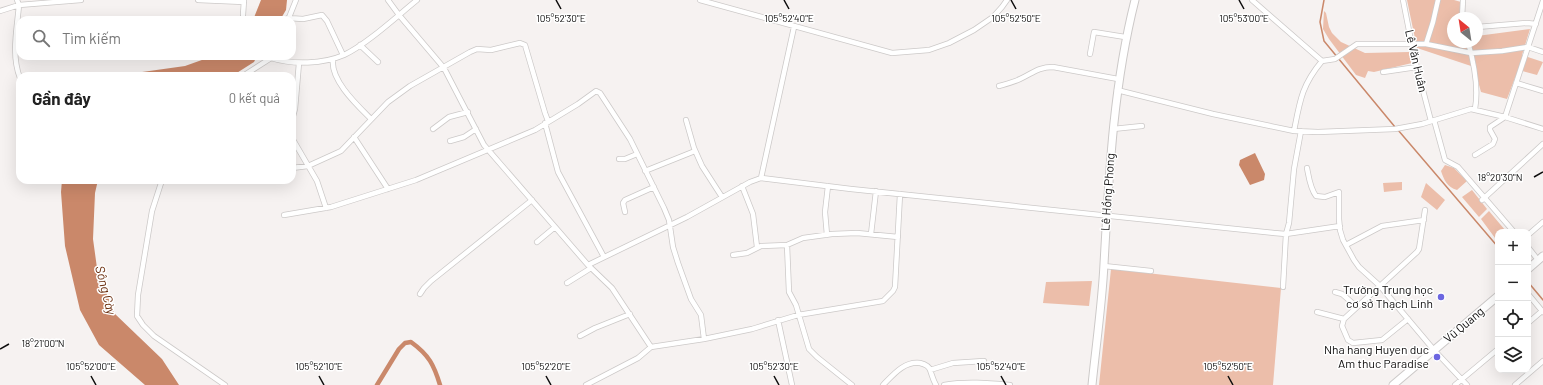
<!DOCTYPE html>
<html lang="vi">
<meta charset="utf-8">
<style>
body{margin:0;font-family:Barlow,sans-serif;background:#f6f6f6;color:#222}
.controls{position:absolute;right:12px;bottom:12px;display:grid;overflow:hidden;border-radius:8px;box-shadow:0 4px 16px #0002}
.controls button{width:36px;height:36px;display:grid;place-items:center;padding:0;border:0;border-bottom:1px solid #e0e0e0;background:#fff;color:#222;font:20px sans-serif}
.compass{position:absolute;left:1447px;top:12px;width:36px;height:36px;border-radius:50%;background:#fff;box-shadow:0 4px 16px #0002;rotate:330deg}
.list{margin:0;padding:0;list-style:none}
h2{display:flex;justify-content:space-between;align-items:center;height:52px;margin:0;padding:0 16px;font-size:17px}
h2 small{font-size:13px;font-weight:400;color:#767676}
.icon{flex:none;width:22px;height:22px;fill:none;stroke:currentColor;stroke-width:2;stroke-linecap:round;stroke-linejoin:round}
.map{position:relative;flex:none;width:1543px;height:385px;overflow:hidden}
.search{position:absolute;background:#fff;box-shadow:0 4px 16px #0002;left:16px;top:16px;width:280px;height:44px;display:flex;align-items:center;gap:10px;box-sizing:border-box;padding:0 14px;border-radius:12px;color:#767676;font-size:15px}
.panel{position:absolute;background:#fff;box-shadow:0 4px 16px #0002;left:16px;top:72px;width:280px;height:112px;border-radius:12px}
.map>svg:first-child{display:block}
.green{fill:#ecbeaa}
.water{fill:#ca886a}
.lines{fill:none;stroke-linecap:round;stroke-linejoin:round}
.stream{stroke:#ca886a;stroke-width:1.5}
.canal{stroke:#ca886a;stroke-width:4.5}
.street-casing{stroke:#ccc9c8;stroke-width:6}
.secondary-casing{stroke:#ccc9c8;stroke-width:9}
.street{stroke:#fff;stroke-width:4.5}
.secondary{stroke:#fff;stroke-width:7}
.ticks{fill:none;stroke:#0e0d0d;stroke-width:1.5}
.poi-dot{fill:#6c66e0;stroke:#fff;stroke-width:1.5}
.labels{text-anchor:middle;stroke-width:3;stroke-linejoin:round;paint-order:stroke}
.street-label{font-size:12px;fill:#0e0d0d;stroke:#fff}
.poi-label{font-size:12px;fill:#0e0d0d;stroke:#fff;text-anchor:end}
.water-label{font-size:13px;font-style:italic;fill:#6b2e0e;stroke:#fff}
.ticks-label{font-size:10px;text-anchor:middle;fill:#0e0d0d;stroke:#fff;stroke-width:3;stroke-linejoin:round;paint-order:stroke}
</style>
<div class="map">
<svg width="1543" height="385" viewBox="0 0 1543 385">
<rect width="100%" height="100%" fill="#f6f2f1"/>
<path class="green" d="M1407,0H1454L1461,2L1462,18H1453V42H1477V36L1530,29L1522,55L1543,62L1537,75L1518,70L1507,99L1481,92L1474,67L1417,48Z
M1324,11L1326,13L1329,27L1332,33L1341,42L1365,53L1409,52L1412,63L1374,72L1368,71L1365,78L1356,75L1329,39L1323,29Z
M1445,165L1454,168L1467,181L1457,190C1447,187 1444,180 1441,171Z
M1402,182V190L1384,192L1383,183Z
M1426,183L1445,200L1437,210L1421,197Z
M1472,190L1487,209L1479,217L1462,197Z
M1489,211L1505,230L1502,232H1498V235L1495,238L1481,219Z
M1111,269L1281,288L1273,385H1099Z
M1092,281L1089,306L1043,303L1046,282Z"/>
<path class="water" d="M261,0H287L286,10L280,20H253Z
M213,56H257L254,62L232,76H130L135,73L185,66Z
M1255,153L1265,174L1264,180L1250,185L1239,165L1240,160Z
M62,180H98L95,193L93,239L97,268L114,313L162,359L179,385H145L99,345L80,310L65,246L61,192Z"/>
<g class="lines">
<path class="stream" d="M1324,0L1320,22L1324,41L1395,127
M1398,130L1498,247
M1528,282L1543,300"/>
<path class="canal" d="M377,385L399,349L405,343L411,342C429,355 434,365 440,385"/>
<g class="street-casing">
<path id="street" d="M17,0L19,5C17,29 11,55 20,78
M198,0L244,2
M388,0L399,15L444,68L484,145L588,265L612,288L651,347
M700,0L892,53L929,50L949,43L974,30L993,17L1002,7L1007,0
M1252,0L1322,61
M1403,0L1414,56L1431,121
M0,11L19,5L81,0
M243,15L244,0
M288,18L303,19L322,15L327,21L343,55
M1462,18L1463,0
M288,20L296,0
M1477,27L1527,23L1536,24
M1468,42C1474,63 1479,87 1475,109
M1426,44L1433,22L1438,0
M360,45L378,62
M1090,54L1094,32L1125,37
M271,58C293,65 323,64 344,55C367,44 396,17 417,0
M333,59C330,80 357,105 371,119
M1383,72L1417,67
M243,76L271,58L272,56
M1516,83L1543,91
M999,86C1006,84 1014,82 1020,79C1033,73 1038,67 1053,67L1118,79
M1117,90L1213,114L1294,131L1318,132L1395,129L1422,124L1471,109L1505,117L1543,129
M20,99L19,104L20,113
M292,120L295,109L299,63
M686,120L694,148L702,166L722,197
M1434,120L1445,160L1458,167L1514,232
M545,123L558,172L604,257
M433,129L449,117L468,112
M1113,129L1142,126
M1294,131C1300,100 1302,85 1322,61L1335,59L1357,44H1426L1471,53L1502,51L1528,47L1543,52
M354,137L388,189
M292,138L317,181L326,208
M450,141L464,137L476,129
M1475,155L1493,144L1495,139L1490,130V127L1505,117L1543,1
M619,159H625L637,154
M292,168L308,166L341,151L388,102L410,86L470,52L477,49L491,50L520,43L525,45L545,113L548,121
M1307,168C1309,178 1310,188 1316,196L1325,197L1339,192V219L1340,230L1343,240L1354,260L1359,267L1380,286L1434,350L1467,385
M645,171L695,151
M761,178L794,27
M162,180L152,211L138,295L137,316L143,325L154,336L225,385
M742,186L753,214L757,247
M1482,200L1543,144
M625,212L623,203L625,200L654,187
M284,215L331,207L416,180L535,130L578,104L596,91L600,93L630,139L664,208L669,220L673,247L678,263L691,299L701,315L704,339
M871,234L876,191
M827,235L825,212L828,186
M1528,235L1543,222
M537,242L555,227
M787,245L789,292L796,305L809,349L817,357L852,385
M1346,245L1382,226L1424,220
M1528,247L1538,260
M733,255L747,253L761,246L787,245L803,238L832,234L857,233L898,237
M588,265L687,217L750,182L761,178L851,189L1274,233L1286,234L1340,226
M1104,266L1151,271
M567,283L591,268
M1283,287L1286,234L1289,223L1294,169L1301,131
M1335,292L1342,294L1357,307
M420,294L424,288L431,281L532,200
M1528,294L1543,312
M1317,312L1344,319
M1408,319L1382,340L1353,343L1348,340L1342,326L1344,319L1417,252L1419,249L1425,210
M778,320L792,385
M1528,323L1542,311
M580,336L595,328L630,314
M930,370L953,363L984,361
M586,385L638,358L651,347L704,339L752,329L798,315L883,301L893,291L895,287L900,194
M883,385C893,375 904,361 920,363C924,364 929,366 930,370C932,375 933,380 936,385
M944,385C966,381 988,383 1010,385
M1455,385L1498,349
M1515,385L1543,361"/>
</g>
<g class="secondary-casing">
<path id="secondary" d="M1528,269L1543,256
M1092,385C1096,345 1102,305 1104,264C1109,175 1113,87 1135,0
M1393,385L1498,296"/>
</g>
<use href="#street" class="street"/>
<use href="#secondary" class="secondary"/>
</g>
<path class="ticks" d="M556,0L561,9M784,0L789,9M1011,0L1016,9M1239,0L1244,9M1534,177L1543,172M0,349L9,344M91,376L96,385M319,376L324,385M546,376L551,385M774,376L779,385M1001,376L1006,385M1228,376L1233,385"/>
<g class="poi-dot">
<circle cx="1441" cy="297" r="4"/>
<circle cx="1437" cy="357" r="4"/>
</g>
<g class="labels">
<g class="street-label">
<text transform="translate(1416 61) rotate(77)" y="4">Lê Văn Huân</text>
<text transform="translate(1108 192) rotate(-86)" y="4">Lê Hồng Phong</text>
<text transform="translate(1464 325) rotate(-40)" y="4">Vũ Quang</text>
</g>
<g class="poi-label">
<text x="1433" y="294">Trường Trung học<tspan x="1433" dy="14">cơ sở Thạch Linh</tspan></text>
<text x="1429" y="354">Nha hang Huyen duc<tspan x="1429" dy="14">Am thuc Paradise</tspan></text>
</g>
<g class="water-label">
<text transform="translate(106 290) rotate(76)" y="5">Sông Cày</text>
</g>
</g>
<g class="ticks-label">
<text x="561" y="22">105°52'30"E</text>
<text x="789" y="22">105°52'40"E</text>
<text x="1016" y="22">105°52'50"E</text>
<text x="1244" y="22">105°53'00"E</text>
<text x="1500" y="181">18°20'30"N</text>
<text x="43" y="347">18°21'00"N</text>
<text x="91" y="370">105°52'00"E</text>
<text x="319" y="370">105°52'10"E</text>
<text x="546" y="370">105°52'20"E</text>
<text x="774" y="370">105°52'30"E</text>
<text x="1001" y="370">105°52'40"E</text>
<text x="1228" y="370">105°52'50"E</text>
</g>
</svg>
<div class="controls">
<button>+</button>
<button>−</button>
<button><svg class="icon" aria-label="locate" viewBox="0 0 24 24"><circle cx="12" cy="12" r="6"/><path d="M12 2v4M12 18v4M2 12h4M18 12h4"/></svg></button>
<button><svg class="icon" aria-label="layers" viewBox="0 0 24 24"><path d="M12 4l9 5-9 5-9-5zM3 14l9 5 9-5"/></svg></button>
</div>
<svg class="compass" viewBox="-18 -18 36 36"><path d="M0-13l5 13h-10z" fill="#e53935"/><path d="M0 13l5-13h-10z" fill="#767676"/></svg>
<div class="search"><svg class="icon" aria-label="search" viewBox="0 0 24 24"><circle cx="10" cy="10" r="6"/><path d="M15 15l6 6"/></svg>Tìm kiếm</div>
<section class="panel">
<h2>Gần đây<small>0 kết quả</small></h2>
<ul class="list">
</ul>
</section>
</div>
